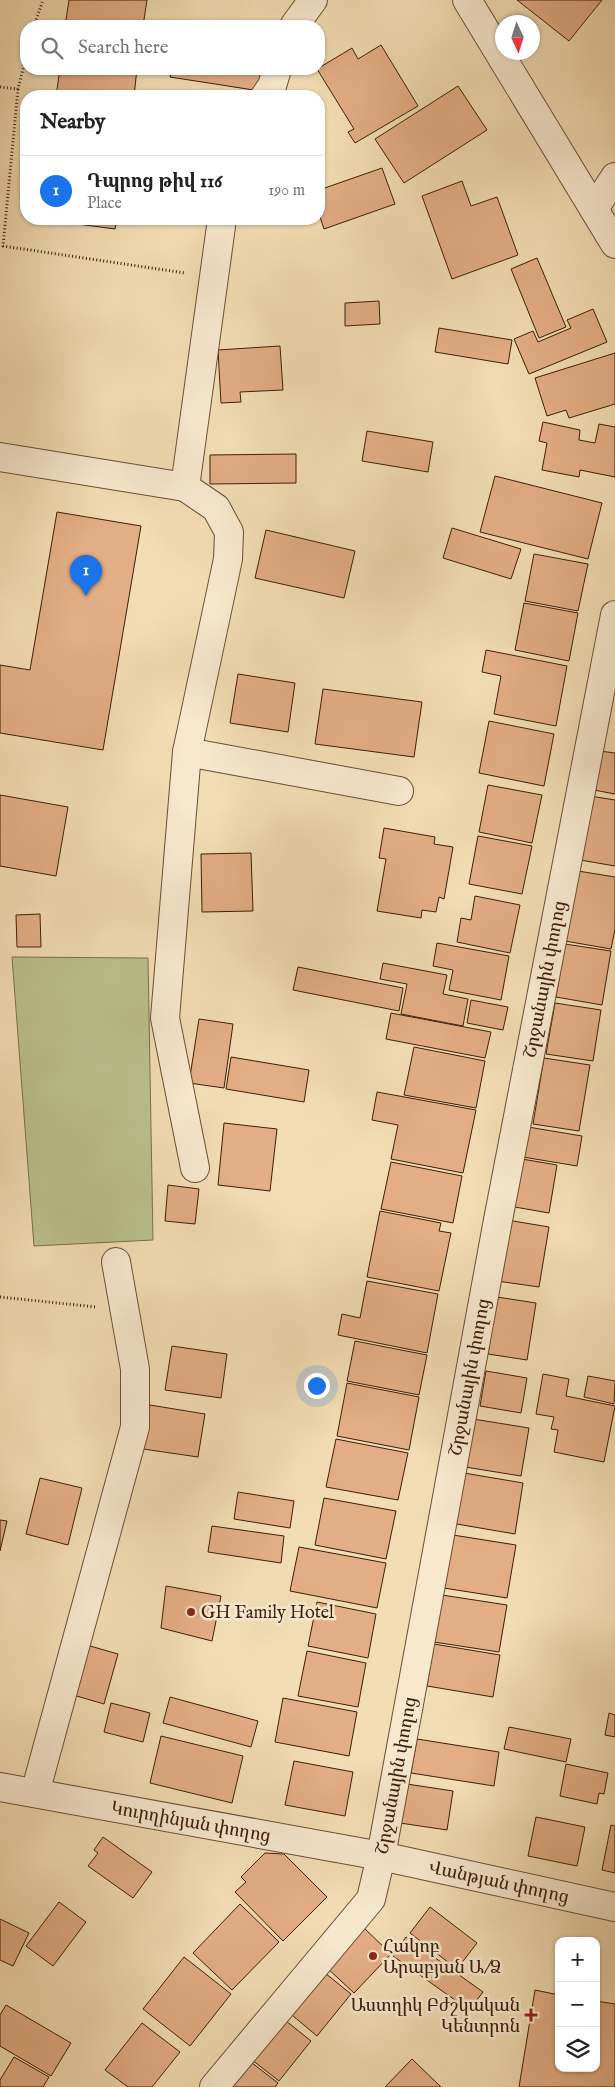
<!DOCTYPE html>
<meta charset="utf-8">
<style>
body{margin:0;font-family:"IM FELL English","Noto Serif Armenian",serif;background:#f6f6f6;color:#222}
.controls{position:absolute;right:15px;bottom:15px;display:grid;overflow:hidden;border-radius:10px;box-shadow:0 1px 4px #0004}
.controls button{width:45px;height:45px;display:grid;place-items:center;padding:0;border:0;border-bottom:1px solid #e0e0e0;background:#fff;color:#222;font:25px sans-serif}
.compass{position:absolute;left:495px;top:15px;width:45px;height:45px;border-radius:50%;background:#fff;box-shadow:0 1px 4px #0004;rotate:176deg}
.you{position:absolute;left:316px;top:1385px;width:18px;height:18px;margin:-12px;border:4px solid #fff;border-radius:50%;background:#1a73e8;box-shadow:0 0 0 8px #1a73e833}
.badge{display:grid;place-items:center;width:32px;height:32px;border-radius:50%;background:#1a73e8;color:#fff;font-size:16px;font-weight:700}
.pin{position:absolute;translate:-50% -41px;filter:drop-shadow(0 1px 2px #0008)}
.pin::after{content:'';position:absolute;top:26px;width:18px;height:15px;background:inherit;clip-path:polygon(0 0,100% 0,50% 100%)}
.list{margin:0;padding:0;list-style:none}
h2{display:flex;justify-content:space-between;align-items:center;height:65px;margin:0;padding:0 20px;font-size:21px}
h2 small{font-size:16px;font-weight:400;color:#767676}
.list li{display:grid;grid-template-columns:32px 1fr auto;gap:15px;align-items:center;box-sizing:border-box;height:70px;padding:0 20px;border-top:1px solid #e0e0e0}
.list b{display:block;font-size:19px;white-space:nowrap}
.list p{margin:0;font-size:16px;white-space:nowrap;color:#767676}
.list em{font-size:16px;font-style:normal;color:#767676}
.icon{flex:none;width:28px;height:28px;fill:none;stroke:currentColor;stroke-width:2;stroke-linecap:round;stroke-linejoin:round}
.map{position:relative;flex:none;width:615px;height:2087px;overflow:hidden}
.search{position:absolute;background:#fff;box-shadow:0 1px 4px #0004;left:20px;top:20px;width:305px;height:55px;display:flex;align-items:center;gap:12px;box-sizing:border-box;padding:0 18px;border-radius:20px;color:#767676;font-size:19px}
.panel{position:absolute;background:#fff;box-shadow:0 1px 4px #0004;left:20px;top:90px;width:305px;height:135px;border-radius:20px}
.map>svg:first-child{display:block}
.green{fill:#bac08c;stroke:#7c6f4b}
.building{fill:#e3ad85;stroke:#3d1e0a}
.lines{fill:none;stroke-linecap:round;stroke-linejoin:round}
.minor-casing{stroke:#6a4e34;stroke-width:30}
.path{stroke:#3d1e0a;stroke-width:3;stroke-dasharray:1 2.5;stroke-linecap:butt}
.minor{stroke:#f7e8ce;stroke-width:28}
.poi-dot{fill:#8f2418;stroke:#f7e8ce;stroke-width:2}
.labels{text-anchor:middle;stroke-width:5;stroke-linejoin:round;paint-order:stroke}
.street-label{font-size:18px;fill:#3d1e0a;stroke:#f7e8ce}
.poi-label{font-size:18px;fill:#3d1e0a;stroke:#f7e8ce;text-anchor:start}
</style>
<div class="map">
<svg width="615" height="2087" viewBox="0 0 615 2087">
<rect width="100%" height="100%" fill="#f2dcb3"/>
<filter id="stains"><feTurbulence type="fractalNoise" baseFrequency=".004" numOctaves="4"/><feColorMatrix values="0 0 0 0 .2 0 0 0 0 .09 0 0 0 0 .02 0 0 0 .5 -.17"/></filter>
<radialGradient id="worn" r=".72"><stop offset=".6" stop-color="#630" stop-opacity="0"/><stop offset="1" stop-color="#630" stop-opacity=".3"/></radialGradient>
<path class="green" d="M12,957L148,958L153,1240L34,1246Z"/>
<path class="building" d="M69,0H147L143,26H65Z
M517,0H602L569,41Z
M381,45L418,106L355,143L348,132L354,129L317,69L352,48L358,59Z
M60,69H137L134,96H56Z
M172,69H264L260,91L170,77Z
M458,86L487,130L404,183L375,139Z
M382,168L395,204L324,229L319,214V190Z
M462,181L471,206L497,197L518,255L452,279L422,196Z
M40,219H117L115,229Z
M537,258L566,327L539,338L511,269Z
M379,301L380,324L345,326V303Z
M593,309L607,342L529,374L514,339L533,331L538,342L571,328L567,320Z
M439,328L512,340L508,364L435,352Z
M280,346L283,390L240,392L241,402L221,403L218,350Z
M615,353V404L569,418L566,410L547,416L535,378Z
M543,422L580,430L579,440L595,443L599,424L615,427V477L580,470L579,477L542,470L547,443L539,441Z
M367,431L433,442L428,472L362,461Z
M296,454V483L210,484V455Z
M495,476L602,503L588,559L480,532Z
M57,512L141,526L103,750L0,733V665L30,670Z
M452,528L521,549L511,579L443,558Z
M266,530L355,551L344,598L255,578Z
M534,554L588,564L578,611L525,601Z
M524,603L578,613L569,661L515,650Z
M486,650L567,666L556,726L494,714L501,676L482,672Z
M238,674L295,683L288,732L230,723Z
M323,689L422,702L414,757L315,744Z
M489,721L554,734L544,786L479,773Z
M600,751L615,753V794L594,790Z
M488,785L542,795L532,843L479,832Z
M0,795L68,807L56,876L0,866Z
M590,796L615,800V866L580,860Z
M384,828L435,837L434,844L453,847L444,899L439,897L436,912L422,910L421,918L377,911L386,859L379,858Z
M478,836L532,846L522,894L469,884Z
M251,853L253,911L202,912L201,854Z
M578,871L615,877V929L611,949L565,941Z
M475,896L520,905L510,953L457,942L461,918L471,920Z
M40,914L41,947H17L16,915Z
M437,943L509,956L501,1000L449,990L453,970L433,966Z
M565,944L611,951L602,1005L556,997Z
M383,963L447,975L443,994L468,999L463,1026L401,1014L407,984L380,979Z
M298,967L403,988L399,1011L293,990Z
M471,1000L508,1007L503,1030L467,1023Z
M555,1003L601,1010L593,1061L546,1054Z
M391,1013L491,1032L485,1058L386,1039Z
M199,1019L233,1024L224,1088L189,1083Z
M414,1047L485,1061L476,1108L404,1095Z
M231,1057L309,1070L304,1102L226,1089Z
M544,1058L590,1065L579,1131L533,1124Z
M377,1092L476,1110L463,1173L391,1159L398,1125L372,1120Z
M224,1123L277,1129L270,1191L218,1185Z
M522,1126L582,1136L577,1166L517,1156Z
M516,1158L557,1165L549,1213L509,1206Z
M391,1162L462,1176L453,1223L381,1209Z
M168,1185L199,1189L195,1224L165,1221Z
M380,1211L441,1223L439,1231L451,1233L439,1291L367,1277Z
M507,1220L549,1227L539,1287L497,1281Z
M367,1281L438,1294L427,1353L338,1335L342,1314L360,1318Z
M497,1297L536,1303L527,1360L488,1354Z
M355,1341L427,1355L419,1395L347,1381Z
M172,1346L227,1354L221,1398L165,1390Z
M486,1371L527,1378L521,1413L480,1406Z
M543,1374L569,1379L566,1396L615,1406L604,1462L554,1452L558,1430L551,1429L554,1417L536,1414Z
M588,1376L615,1381L614,1404L584,1397Z
M347,1383L419,1397L409,1450L337,1436Z
M150,1405L205,1414L198,1457L143,1449Z
M473,1419L529,1428L521,1476L465,1467Z
M336,1439L408,1453L398,1500L326,1487Z
M464,1473L523,1483L515,1534L451,1523Z
M40,1478L82,1488L68,1545L26,1534Z
M238,1492L294,1501L290,1528L234,1519Z
M324,1498L396,1511L386,1559L315,1545Z
M0,1520L7,1521L0,1551Z
M212,1526L284,1536L281,1563L208,1552Z
M453,1535L516,1545L507,1598L444,1588Z
M299,1547L386,1563L377,1608L290,1591Z
M166,1586L221,1596L212,1641L161,1628Z
M442,1595L507,1605L499,1652L434,1642Z
M317,1602L376,1614L368,1658L308,1646Z
M76,1642L118,1654L104,1704L63,1692Z
M434,1644L500,1655L493,1697L427,1686Z
M307,1651L366,1663L358,1707L298,1696Z
M170,1697L258,1721L251,1747L163,1723Z
M283,1698L357,1712L349,1756L275,1742Z
M111,1703L150,1713L143,1742L104,1732Z
M609,1713L615,1715V1737L605,1735Z
M509,1727L571,1739L566,1762L504,1749Z
M161,1736L243,1756L232,1803L150,1783Z
M417,1739L499,1752L494,1786L411,1773Z
M294,1761L353,1772L345,1816L285,1805Z
M566,1764L608,1773L604,1794L599,1793L597,1804L560,1796Z
M407,1784L453,1791L447,1830L400,1823Z
M536,1817L585,1827L577,1866L528,1856Z
M611,1825L615,1826V1873L602,1870Z
M103,1837L152,1872L133,1898L88,1866L98,1853L94,1850Z
M265,1853L284,1854L327,1897L283,1941L235,1892L246,1882L241,1877Z
M59,1902L86,1922L53,1966L26,1946Z
M240,1904L279,1942L232,1990L193,1953Z
M430,1907L477,1943L457,1969L410,1933Z
M0,1919L29,1933L13,1966L0,1960Z
M362,1926L391,1954L354,1993L325,1966Z
M406,1937L483,1992L469,2010L393,1956Z
M184,1957L231,1994L190,2046L143,2009Z
M320,1969L351,1994L317,2036L286,2010Z
M535,1990L559,1995V2068H596V2001L615,2004V2087H519Z
M6,2005L71,2043L51,2076L0,2046V2015Z
M280,2016L311,2041L279,2081L247,2056Z
M142,2023L180,2052L152,2087H128L105,2070Z
M14,2057L49,2077L43,2087H0V2080Z
M247,2059L278,2083L275,2087H225Z
M412,2059L441,2087H385Z"/>
<g class="lines">
<g class="minor-casing">
<g id="minor">
<path d="M467,0L615,244"/>
<path d="M294,26L313,0"/>
<path d="M265,96L272,86L277,69"/>
<path d="M594,209L615,177"/>
<path d="M0,457L185,487"/>
<path d="M187,752L399,791"/>
<path d="M195,1168L165,1018L187,752L228,559L229,532L216,508L185,487L222,219"/>
<path id="s1" d="M0,1787L381,1856L615,1907"/>
<path d="M35,1793L135,1427V1369L116,1262"/>
<path id="s2" d="M214,2087L371,1899L381,1856L498,1220L615,615"/>
</g>
</g>
<path class="path" d="M34,26L43,0
M0,87L18,89L26,57
M18,89L3,246L185,273
M0,1297L96,1307"/>
<use href="#minor" class="minor"/>
</g>
<g class="poi-dot">
<circle cx="191" cy="1612" r="5"/>
<circle cx="373" cy="1956" r="5"/>
<path d="M528.5 2007.5h5v5h5v5h-5v5h-5v-5h-5v-5h5z"/>
</g>
<g class="labels">
<g class="street-label">
<text dy="6" stroke="none"><textPath href="#s2" startOffset="1181">Շրջանային փողոց</textPath></text>
<text dy="6" stroke="none"><textPath href="#s2" startOffset="776">Շրջանային փողոց</textPath></text>
<text dy="6" stroke="none"><textPath href="#s2" startOffset="371">Շրջանային փողոց</textPath></text>
<text dy="6" stroke="none"><textPath href="#s1" startOffset="194">Կուրղինյան փողոց</textPath></text>
<text dy="6" stroke="none"><textPath href="#s1" startOffset="508">Վանթյան փողոց</textPath></text>
</g>
<g class="poi-label">
<text x="201" y="1618">GH Family Hotel</text>
<text x="383" y="1952">Հակոբ<tspan x="383" dy="21">Արաբյան Ա/Ձ</tspan></text>
<text x="520" y="2011" text-anchor="end">Աստղիկ Բժշկական<tspan x="520" dy="21">Կենտրոն</tspan></text>
</g>
</g>
<rect width="100%" height="100%" filter="url(#stains)"/>
<rect width="100%" height="100%" fill="url(#worn)"/>
</svg>
<div class="controls">
<button>+</button>
<button>−</button>
<button><svg class="icon" aria-label="layers" viewBox="0 0 24 24"><path d="M12 4l9 5-9 5-9-5zM3 14l9 5 9-5"/></svg></button>
</div>
<svg class="compass" viewBox="-18 -18 36 36"><path d="M0-13l5 13h-10z" fill="#e53935"/><path d="M0 13l5-13h-10z" fill="#767676"/></svg>
<div class="you"></div>
<div class="pin badge" style="left:86px;top:596px">1</div>
<div class="search"><svg class="icon" aria-label="search" viewBox="0 0 24 24"><circle cx="10" cy="10" r="6"/><path d="M15 15l6 6"/></svg>Search here</div>
<section class="panel">
<h2>Nearby<small></small></h2>
<ul class="list">
<li><span class="badge">1</span><div><b>Դպրոց թիվ 116</b><p>Place</p></div><em>190 m</em></li>
</ul>
</section>
</div>
